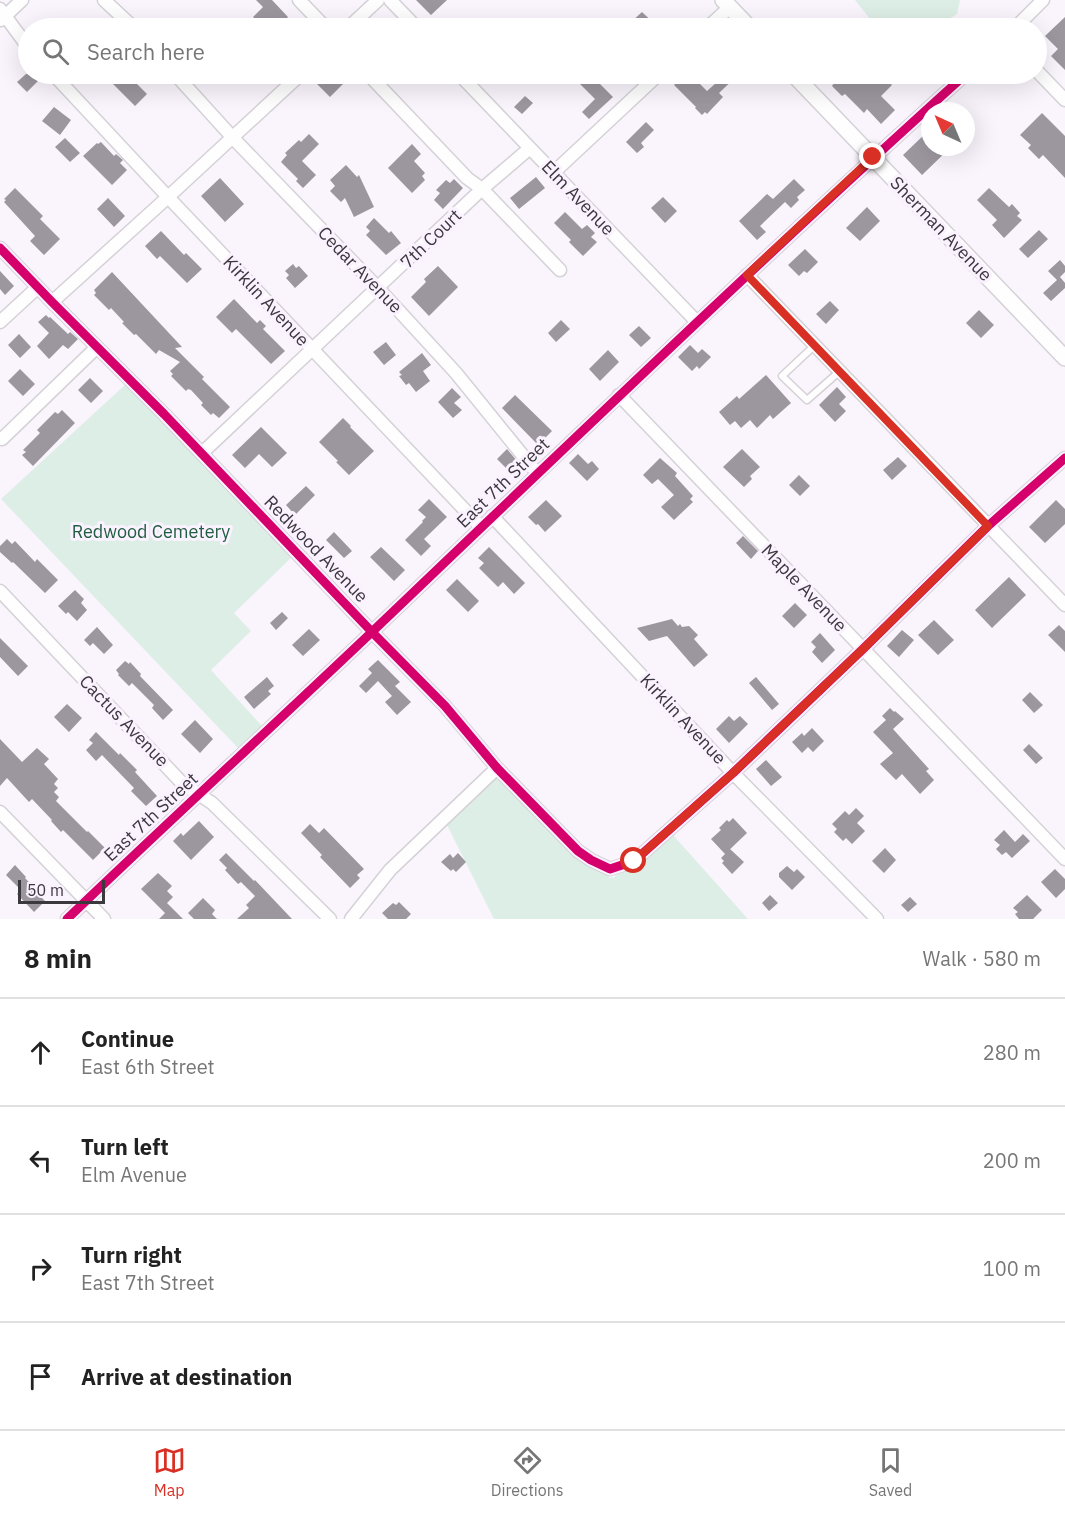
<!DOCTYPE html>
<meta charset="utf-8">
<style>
body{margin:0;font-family:"IBM Plex Sans",sans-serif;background:#f6f6f6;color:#222}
.compass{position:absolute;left:921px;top:102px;width:54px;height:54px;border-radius:50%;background:#fff;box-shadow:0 6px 24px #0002;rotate:316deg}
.scale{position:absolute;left:18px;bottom:15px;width:87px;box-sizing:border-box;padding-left:6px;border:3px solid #3c393e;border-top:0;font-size:16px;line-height:21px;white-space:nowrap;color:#3c393e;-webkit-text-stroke:4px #fbf2ff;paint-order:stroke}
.stop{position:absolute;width:18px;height:18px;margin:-14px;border:4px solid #d93025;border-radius:50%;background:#fff}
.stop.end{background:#d93025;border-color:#fff;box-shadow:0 2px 6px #0008}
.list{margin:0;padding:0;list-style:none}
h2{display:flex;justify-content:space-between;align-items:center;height:78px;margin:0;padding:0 24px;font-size:26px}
h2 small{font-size:20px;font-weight:400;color:#767676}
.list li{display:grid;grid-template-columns:39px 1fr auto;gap:18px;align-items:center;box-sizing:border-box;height:108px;padding:0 24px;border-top:2px solid #e0e0e0}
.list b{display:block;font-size:22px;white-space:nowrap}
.list p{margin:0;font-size:20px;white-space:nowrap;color:#767676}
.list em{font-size:20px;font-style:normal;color:#767676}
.icon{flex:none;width:33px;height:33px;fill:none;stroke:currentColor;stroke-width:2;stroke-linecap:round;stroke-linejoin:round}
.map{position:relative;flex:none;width:1065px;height:919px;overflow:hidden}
.search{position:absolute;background:#fff;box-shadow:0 6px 24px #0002;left:18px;right:18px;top:18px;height:66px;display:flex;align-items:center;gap:15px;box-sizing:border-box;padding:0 21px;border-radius:33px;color:#767676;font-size:22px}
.sheet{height:510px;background:#fff}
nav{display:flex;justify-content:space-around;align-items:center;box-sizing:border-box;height:84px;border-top:2px solid #e0e0e0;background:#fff;font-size:16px;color:#767676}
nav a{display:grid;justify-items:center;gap:3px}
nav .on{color:#d93025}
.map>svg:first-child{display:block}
.green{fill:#ddeee6}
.building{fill:#9c969f}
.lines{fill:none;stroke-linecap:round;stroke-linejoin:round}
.service-casing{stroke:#d5d1d6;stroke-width:9}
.minor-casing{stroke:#d5d1d6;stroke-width:15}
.tertiary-casing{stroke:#d5d1d6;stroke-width:18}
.service{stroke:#fefeff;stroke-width:6}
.minor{stroke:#fefeff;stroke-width:12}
.tertiary{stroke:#fefeff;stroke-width:15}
.cycleway-casing{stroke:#fbf2ff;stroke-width:13}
.cycleway{stroke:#d6006c;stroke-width:9}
.route{stroke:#d93025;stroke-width:8}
.labels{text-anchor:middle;stroke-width:6;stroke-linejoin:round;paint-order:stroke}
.street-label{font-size:18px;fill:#3c393e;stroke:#fbf2ff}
.park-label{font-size:18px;fill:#215e41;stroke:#fbf2ff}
</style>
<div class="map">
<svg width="1065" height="919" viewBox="0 0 1065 919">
<rect width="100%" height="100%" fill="#faf5fc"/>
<path class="green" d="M855,0H960L957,14L934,28H877Z
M127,383L293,556L234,613L251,631L211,670L262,726L238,748L1,499Z
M497,777L588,865L605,873L610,878L612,877L614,878L616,875L637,867L673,835L748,919H494L447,825Z"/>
<path class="building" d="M256,0H272L288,17L277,28H264L253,17L263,7Z
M416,0H447L431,15Z
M642,12L659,28H637L631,22Z
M1065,17V70L1051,56L1058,49L1045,36Z
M26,74H45L27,92L17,82Z
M103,74H127L147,94L135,106Z
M321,74H353L330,97L314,81Z
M586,74H590L613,97L589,119L582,112L595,99L578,82Z
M685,74H690L707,91L726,74H739L719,93L723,97L707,114L705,112L702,115L695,108L696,107L674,85Z
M839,74H853L862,83L872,74H881L892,85L881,96L895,110L881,124L867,109L864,113L845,94L842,96L832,86L834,83L832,80Z
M525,96L533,103L522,114L514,107Z
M54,107L71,120L60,135L42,121Z
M1042,113L1065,136V178L1043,155L1039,159L1028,148L1031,145L1020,135Z
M646,122L654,130L641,143L644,147L637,153L626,142Z
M309,134L319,144L302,161L316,175L303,188L296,181L298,179L281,162L287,155L285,153L299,140L301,142Z
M925,134L930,140V147H951L922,175L903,155Z
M65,138L80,153L70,162L55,147Z
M101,142L114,156L116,154L123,160L120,163L127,170L112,185L83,156L97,143L98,144Z
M412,144L421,154L414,161L425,173L422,176L425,180L412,193L388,168Z
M346,165L357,177L359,175L374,207L354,217L345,198L341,202L330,191L335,186L330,180Z
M536,177L545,188L519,209L510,198Z
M220,178L244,204L225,222L201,196Z
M454,179L463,188L443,209L434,200L440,193L436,190L446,180L450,183Z
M794,179L805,190L797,197L799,200L791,208L785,202L760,226L766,232L757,240L739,221L767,194L773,199Z
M15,188L43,216L40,219L60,239L44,255L30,241L35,236L4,202L6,200L4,199Z
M989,188L1009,207L1012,204L1020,213L1017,216L1022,220L1004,238L992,225L997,220L977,200Z
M663,197L677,211L665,223L651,208Z
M108,198L125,216L114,227L97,209Z
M867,207L880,221L860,241L846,228Z
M565,212L582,229L587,225L595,233L591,237L597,242L583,256L569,242L571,240L554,223Z
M374,218L389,233L391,231L401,243L386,255L366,235L370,231L366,227Z
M1039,230L1048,239L1028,258L1019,249Z
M161,231L184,255L186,253L202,269L187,283L160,256L157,259L145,246Z
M805,249L818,262L807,273L804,271L799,276L788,265Z
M1060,260L1065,266V272L1060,277L1065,283V288L1051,301L1043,293L1057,280L1048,271Z
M293,264L296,268L299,266L308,276L295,288L286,278L289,275L285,271Z
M438,266L458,287L429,316L411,297L426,282L424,279Z
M0,271L14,286L5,295L0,289Z
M112,272L182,347L175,348L204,377L202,379L230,407L219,418L213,413L211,415L201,405L203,403L191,390L188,389L186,391L171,376L173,374L170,371L180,362L159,350L156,354L136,334L134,335L122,323L124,322L111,308L109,310L94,295L96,293L94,290Z
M234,299L257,323L260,320L266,326L263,329L285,351L271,364L236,329L232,333L216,317Z
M830,301L839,310L826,324L816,314Z
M979,310L994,325L981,338L966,323Z
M46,315L49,318L50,317L68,334L70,332L78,339L68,349L63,345L49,359L37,346L49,333L38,322Z
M561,320L570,329L556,342L548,333Z
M639,326L651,338L641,347L629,335Z
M19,334L31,347L20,358L8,345Z
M386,342L396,355L384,365L373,352Z
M690,345L698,353L702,349L711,357L699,369L697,366L692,371L678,357Z
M608,350L619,362L600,381L589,369Z
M422,353L431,365L423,371L430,381L416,392L409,383L406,385L399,376L402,375L399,372Z
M20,369L35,384L23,396L8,381Z
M766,375L791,403L773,419L770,415L757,428L750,420L741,428L735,421L730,425L719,412L737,396L739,399Z
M90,378L103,391L91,403L78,390Z
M837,387L846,397L839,404L846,411L835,422L819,405Z
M452,388L461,397L454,403L462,410L453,418L438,402Z
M515,395L552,431L538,445L502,408Z
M62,410L75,423L33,466L22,455L26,452L23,450L40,433L37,430L55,412L58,414Z
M343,418L351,426L350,427L374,451L349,475L336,462L338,461L319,442Z
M261,427L287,453L272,467L259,454L245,468L232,455Z
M507,449L518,462L509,471L497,459Z
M742,449L760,467L750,476L752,479L744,487L723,467Z
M578,454L588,464L592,461L599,469L587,481L569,463Z
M898,457L907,466L892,480L883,470Z
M660,458L677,473L675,476L693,496L690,499L693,502L674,520L661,507L674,495L658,479L652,484L643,475Z
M799,475L810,486L800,496L789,485Z
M306,486L315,495L295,515L286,505Z
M429,499L447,517L424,539L431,546L421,556L405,540L423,522L422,521L426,517L418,510Z
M546,500L562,516L545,532L538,524L536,525L528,517Z
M1056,500L1065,509V524L1045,543L1029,527Z
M334,532L352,551L344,558L326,540Z
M743,536L758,551L751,559L736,543Z
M7,539L12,544L15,541L35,562L37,559L58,580L45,593L13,562L12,563L0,552V546Z
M381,547L405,570L394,581L370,557Z
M489,547L525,583L514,594L503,582L498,587L479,568L484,563L478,558Z
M1009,577L1026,595L992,628L975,610Z
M457,579L479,601L468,612L446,590Z
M75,590L84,599L81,603L87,610L77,621L68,612L66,614L58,606Z
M795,603L807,615L794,628L782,616Z
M282,612L288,618L276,630L270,623Z
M672,619L678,626L680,624L682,627L689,626L698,635L694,639L708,655L694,667L667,636L649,641L637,628Z
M934,620L954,640L938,655L918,635Z
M1059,625L1065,631V652L1048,635Z
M97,627L113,645L104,654L93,643L90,646L84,640Z
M309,629L320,640L303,656L292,645Z
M902,630L914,640L899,657L887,646Z
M820,633L835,650L822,663L812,652L816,647L811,642Z
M0,638L28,666L18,676L0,657Z
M378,660L400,682L395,686L411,702L397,715L385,702L392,696L378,681L366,693L359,686L372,673L368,669Z
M125,661L129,664L130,662L141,674L140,676L173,710L163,720L152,708L154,705L132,683L129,686L118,675L119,674L116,670Z
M267,677L274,686L268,691L271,694L254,709L244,697Z
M756,677L779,704L772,710L749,683Z
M1030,692L1043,705L1034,713L1022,700Z
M67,704L82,718L69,732L54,717Z
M890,708L894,712L895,711L904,719L893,729L929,769L926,771L934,780L920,794L902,774L896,780L880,764L893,753L873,732L886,720L882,716Z
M729,716L734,721L740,716L748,724L729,743L716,729Z
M195,720L213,739L200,753L181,734Z
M812,728L824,741L813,752L808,747L802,753L792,742L802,733L804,736Z
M96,732L119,755L120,753L137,770L135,772L157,796L146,806L131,791L134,788L102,755L96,761L86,750L93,743L89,740Z
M0,739L22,762L37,748L49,759L44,764L58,779L54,784L58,788L54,792L59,797L56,801L87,832L88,831L105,848L93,860L63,830L61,832L51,821L52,820L32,799L29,802L7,778L0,786Z
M1029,744L1043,758L1036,764L1023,750Z
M766,760L782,777L771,786L756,769Z
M856,808L864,816L857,823L865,831L852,844L846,838L843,841L834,832L837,829L832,824L845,811L849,815Z
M733,818L747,833L725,854L711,839L721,830L719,828L727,820L729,822Z
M199,821L214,837L191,860L173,841L181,833L183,836Z
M310,824L319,833L324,828L364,869L357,875L360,878L350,888L320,857L322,855L301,833Z
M1004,830L1015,842L1023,834L1030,841L1012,858L1006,852L1002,855L996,849L1000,845L994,840Z
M885,848L896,860L884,873L872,861Z
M730,849L744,862L732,874L722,863L724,861L721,858Z
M226,853L254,881L255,880L292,919H237L249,908L246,905L255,896L241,882L238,884L225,870L227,868L219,860Z
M458,853L466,862L456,872L453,869L451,871L441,862L450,854L453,858Z
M15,865L26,877L25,878L38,892L37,893L45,901L34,912L17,894L21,890L6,875Z
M787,866L794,872L797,869L805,877L792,890L779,877V873Z
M1055,869L1065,879V889L1056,898L1041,882Z
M158,873L172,886L167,891L173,897L167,903L183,919H159L165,913L141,889Z
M770,895L778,903L769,911L762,903Z
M1027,895L1042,910L1033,919H1019L1015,914L1018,912L1013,908Z
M910,897L917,904L908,912L901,905Z
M203,898L215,910L212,914L217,919H194L188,913Z
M399,902L411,914L406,919H388L382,913L393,903L396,905Z"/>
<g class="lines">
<g class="service-casing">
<path id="service" d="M814,346L782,376L807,400L840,371"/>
</g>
<g class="minor-casing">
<path id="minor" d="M104,0L134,28
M299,0L326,28
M390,0L417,28
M0,9L28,47
M1,20L22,0
M348,28L378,0
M707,28L730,7
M1015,28L1043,0
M1036,70L1065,100
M53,74L168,197L481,527
M175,74L233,138L378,288L456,373L537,473
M368,74L467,178L482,189L560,270
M459,74L697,322
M553,173L659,74
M0,248L52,302L164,414L372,632L445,706L497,768L578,851L591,860L610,869L634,861L733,773L863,649L988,526L1065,458
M747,275L1065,605
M52,302L168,197L301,74
M0,322L38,287
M619,395L1065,859
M2,439L97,347
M202,453L482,189L530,148
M492,516L733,773L877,919
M0,591L183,784L212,803L330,919
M0,812L104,919
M67,919C168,822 272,727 374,630C570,443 765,255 966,74
M351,919L390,870L497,768"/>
</g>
<g class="tertiary-casing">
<path id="tertiary" d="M723,0L750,28
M793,74L1065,358"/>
</g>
<use href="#service" class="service"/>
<use href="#minor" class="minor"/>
<use href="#tertiary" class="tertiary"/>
<g class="cycleway-casing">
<path id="cycleway" d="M0,248L52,302L164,414L372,632L445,706L497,768L578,851L591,860L610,869L634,861L733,773L863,649L988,526L1065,458
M67,919C168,822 272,727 374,630C570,443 765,255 966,74"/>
</g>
<use href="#cycleway" class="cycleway"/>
</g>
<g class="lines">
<path class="route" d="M634,861L733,773L863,649L988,526L747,275L873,157"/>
</g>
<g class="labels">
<g class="street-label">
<text transform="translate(578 198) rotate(46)" y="6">Elm Avenue</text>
<text transform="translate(941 229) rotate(46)" y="6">Sherman Avenue</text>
<text transform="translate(431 239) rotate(-44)" y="6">7th Court</text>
<text transform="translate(360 270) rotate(46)" y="6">Cedar Avenue</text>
<text transform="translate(266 301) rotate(47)" y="6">Kirklin Avenue</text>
<text transform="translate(503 483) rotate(-44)" y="6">East 7th Street</text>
<text transform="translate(316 549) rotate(46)" y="6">Redwood Avenue</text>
<text transform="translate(804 588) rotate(46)" y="6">Maple Avenue</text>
<text transform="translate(683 719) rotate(47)" y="6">Kirklin Avenue</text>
<text transform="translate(124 721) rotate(46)" y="6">Cactus Avenue</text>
<text transform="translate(151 817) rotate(-43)" y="6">East 7th Street</text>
</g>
<g class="park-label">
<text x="151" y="538">Redwood Cemetery</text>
</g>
</g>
</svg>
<svg class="compass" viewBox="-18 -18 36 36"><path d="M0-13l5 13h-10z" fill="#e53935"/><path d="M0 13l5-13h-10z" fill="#767676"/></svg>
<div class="scale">50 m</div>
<div class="stop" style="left:634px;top:861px"></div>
<div class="stop end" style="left:873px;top:157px"></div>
<div class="search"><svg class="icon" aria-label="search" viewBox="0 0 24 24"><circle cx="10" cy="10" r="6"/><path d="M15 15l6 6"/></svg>Search here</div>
</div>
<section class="sheet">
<h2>8 min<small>Walk · 580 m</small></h2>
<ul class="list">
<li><svg class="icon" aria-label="ahead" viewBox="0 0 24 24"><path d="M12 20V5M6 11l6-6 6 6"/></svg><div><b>Continue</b><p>East 6th Street</p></div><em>280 m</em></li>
<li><svg class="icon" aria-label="left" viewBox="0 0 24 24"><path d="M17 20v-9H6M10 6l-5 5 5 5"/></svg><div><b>Turn left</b><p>Elm Avenue</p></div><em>200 m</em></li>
<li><svg class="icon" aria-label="right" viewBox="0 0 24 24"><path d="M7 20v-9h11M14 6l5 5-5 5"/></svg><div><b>Turn right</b><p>East 7th Street</p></div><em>100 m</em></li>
<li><svg class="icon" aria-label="arrive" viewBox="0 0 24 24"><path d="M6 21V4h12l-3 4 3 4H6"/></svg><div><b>Arrive at destination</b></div></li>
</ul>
</section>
<nav>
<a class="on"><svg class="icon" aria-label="map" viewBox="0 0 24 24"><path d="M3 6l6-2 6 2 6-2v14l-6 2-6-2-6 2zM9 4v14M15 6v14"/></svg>Map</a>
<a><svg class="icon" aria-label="directions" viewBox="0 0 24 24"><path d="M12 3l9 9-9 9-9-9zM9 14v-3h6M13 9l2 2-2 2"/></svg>Directions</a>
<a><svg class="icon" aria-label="saved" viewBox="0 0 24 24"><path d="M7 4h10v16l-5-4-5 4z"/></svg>Saved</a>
</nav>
